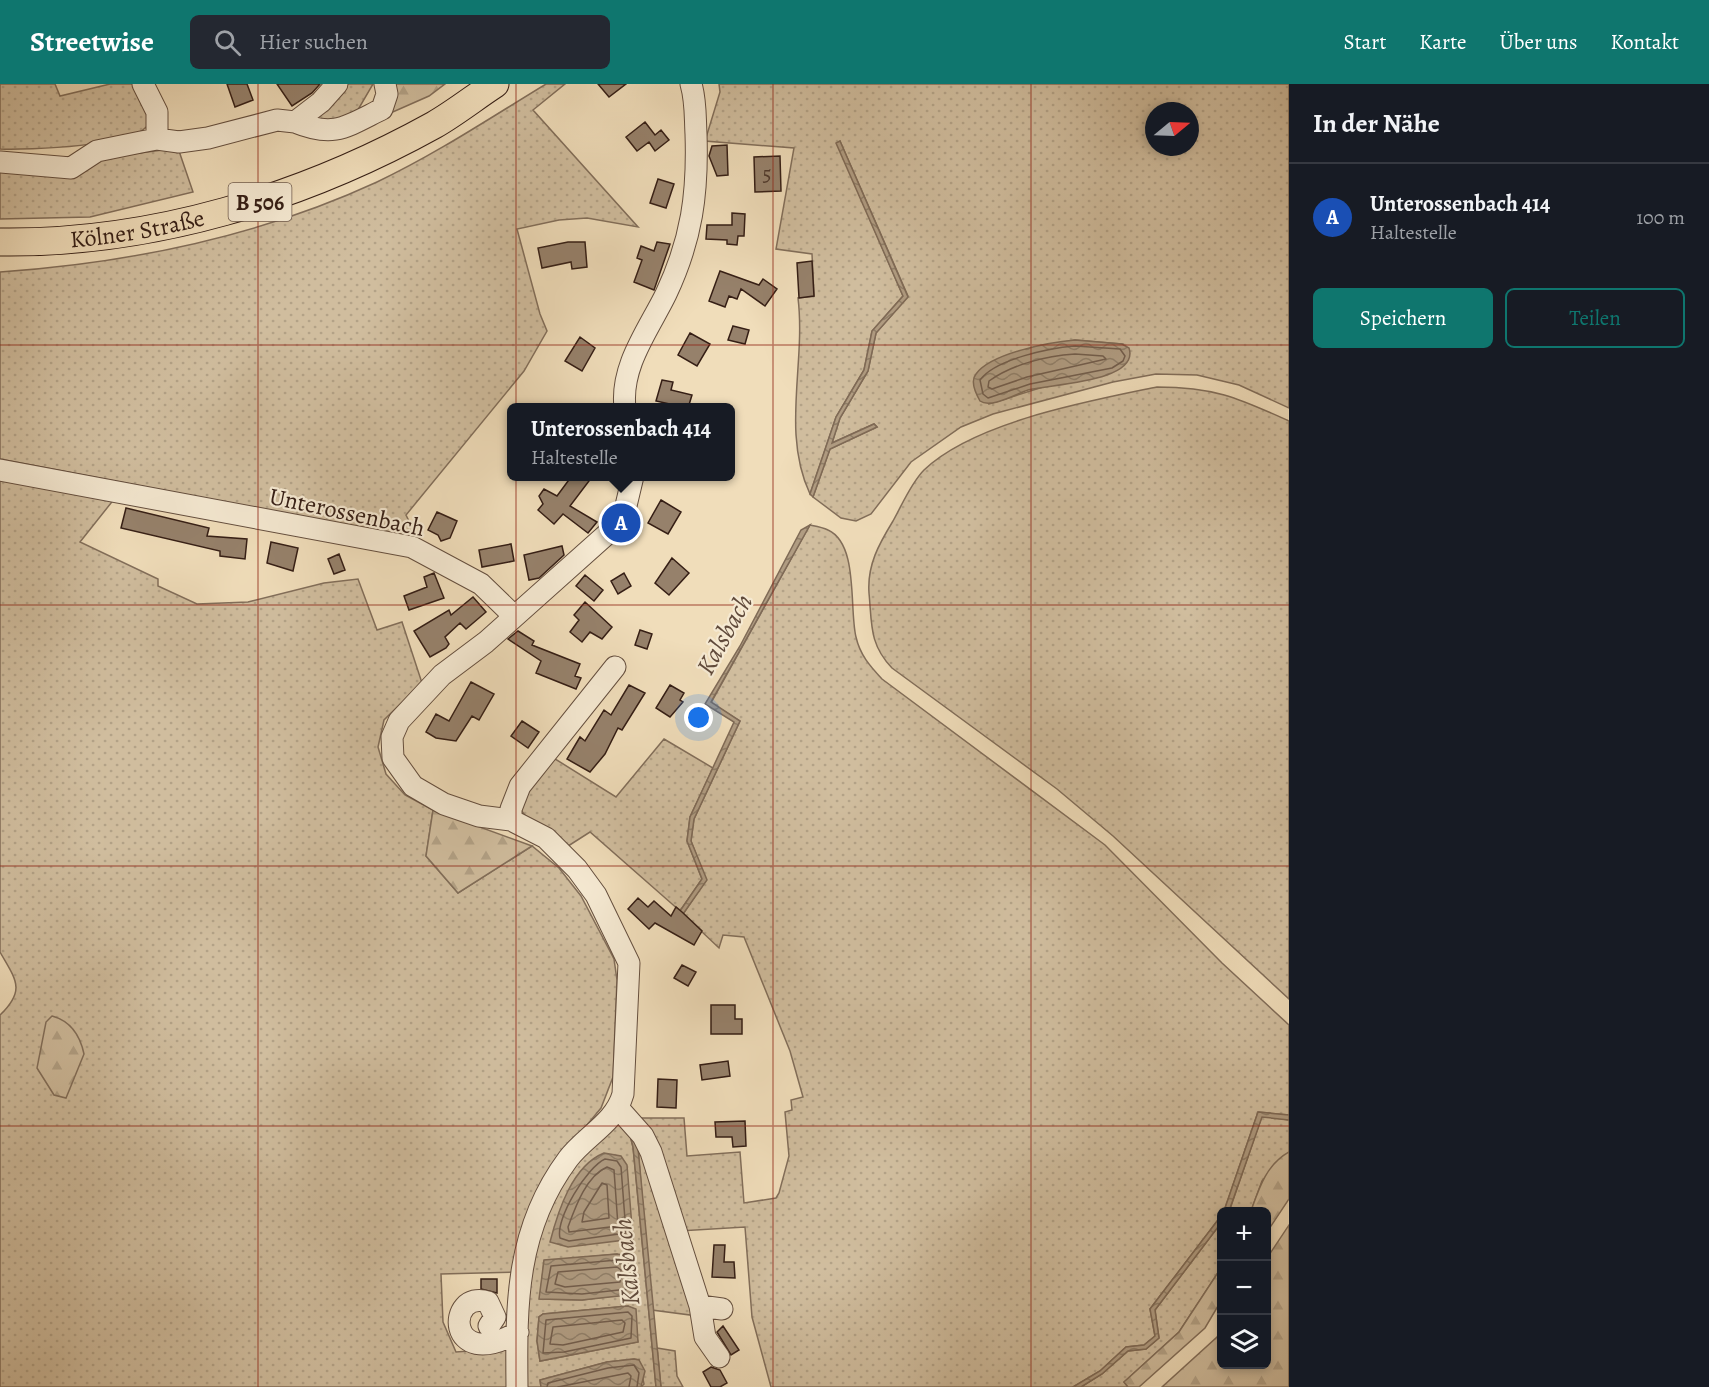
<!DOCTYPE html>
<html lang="de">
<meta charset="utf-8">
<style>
body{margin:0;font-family:Alegreya,serif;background:#242831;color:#f1f3f6}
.controls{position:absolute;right:18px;bottom:18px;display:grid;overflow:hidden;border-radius:9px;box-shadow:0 3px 9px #0003}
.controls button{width:54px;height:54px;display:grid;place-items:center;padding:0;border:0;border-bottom:2px solid #363941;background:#171b24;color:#f1f3f6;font:30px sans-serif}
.compass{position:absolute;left:1145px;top:18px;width:54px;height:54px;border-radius:50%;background:#171b24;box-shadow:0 3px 9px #0003;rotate:71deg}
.you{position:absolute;left:699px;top:634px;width:21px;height:21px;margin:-15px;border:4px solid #fff;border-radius:50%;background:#1a73e8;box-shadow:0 0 0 9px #1a73e833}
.badge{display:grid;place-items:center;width:39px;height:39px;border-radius:50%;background:#0f766e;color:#fff;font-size:20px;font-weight:700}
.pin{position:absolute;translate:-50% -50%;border:3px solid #fff;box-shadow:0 2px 6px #0006}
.popup{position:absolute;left:507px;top:319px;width:228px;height:78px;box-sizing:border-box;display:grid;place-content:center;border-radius:9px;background:#171b24;filter:drop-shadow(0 2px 4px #0005);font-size:20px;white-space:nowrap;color:#9ea1a6}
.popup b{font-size:22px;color:#f1f3f6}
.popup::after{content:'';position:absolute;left:50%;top:100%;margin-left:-12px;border:12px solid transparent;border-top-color:#171b24}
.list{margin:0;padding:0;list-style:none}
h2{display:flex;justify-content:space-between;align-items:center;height:78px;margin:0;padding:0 24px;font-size:26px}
h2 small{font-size:20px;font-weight:400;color:#9ea1a6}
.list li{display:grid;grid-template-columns:39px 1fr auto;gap:18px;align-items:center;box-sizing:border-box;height:108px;padding:0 24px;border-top:2px solid #363941}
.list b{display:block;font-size:22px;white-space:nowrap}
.list p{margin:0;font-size:20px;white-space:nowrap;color:#9ea1a6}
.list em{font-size:20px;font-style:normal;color:#9ea1a6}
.actions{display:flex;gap:12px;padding:18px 24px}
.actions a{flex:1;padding:14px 0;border:2px solid #0f766e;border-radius:9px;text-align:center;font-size:21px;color:#0f766e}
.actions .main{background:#0f766e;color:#fff}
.icon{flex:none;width:33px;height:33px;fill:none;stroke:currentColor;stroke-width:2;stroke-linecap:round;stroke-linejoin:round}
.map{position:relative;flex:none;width:1289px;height:1303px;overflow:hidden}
header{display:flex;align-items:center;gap:36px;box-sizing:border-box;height:84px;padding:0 30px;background:#0f766e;color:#fff}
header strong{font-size:28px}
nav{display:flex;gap:33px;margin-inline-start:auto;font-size:21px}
.search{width:420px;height:54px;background:#242831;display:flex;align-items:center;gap:15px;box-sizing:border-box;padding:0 21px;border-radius:9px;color:#9ea1a6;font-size:22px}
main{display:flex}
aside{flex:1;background:#171b24}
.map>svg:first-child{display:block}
.grass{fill:url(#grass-dots);stroke:#826e5a;stroke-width:1.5;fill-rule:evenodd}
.forest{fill:url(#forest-firs);stroke:#826e5a;stroke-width:1.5}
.water{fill:url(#water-waves);stroke:#7f6a56;stroke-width:1.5}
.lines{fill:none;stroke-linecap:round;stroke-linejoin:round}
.shore{stroke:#725d4c;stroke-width:1.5}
.building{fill:#96816b;stroke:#351e15;stroke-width:1.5}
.minor-casing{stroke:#644e3e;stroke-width:23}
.major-casing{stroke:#351e15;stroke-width:29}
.minor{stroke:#f5e9d2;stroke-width:21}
.major{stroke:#f0ddba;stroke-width:27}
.grid{fill:none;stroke:#8f2418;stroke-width:1.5;stroke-opacity:0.55}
.labels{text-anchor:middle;stroke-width:4.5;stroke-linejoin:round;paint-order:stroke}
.number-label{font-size:21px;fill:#4d372a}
.shield{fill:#f5e9d2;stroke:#6f5b4e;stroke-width:1.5}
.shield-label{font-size:22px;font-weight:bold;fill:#351e15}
.street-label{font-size:24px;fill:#351e15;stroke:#f5e9d2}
.water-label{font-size:26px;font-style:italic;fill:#604a3b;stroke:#f5e9d2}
</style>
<header>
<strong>Streetwise</strong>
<div class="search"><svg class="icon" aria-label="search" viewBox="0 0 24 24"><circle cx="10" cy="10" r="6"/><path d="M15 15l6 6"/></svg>Hier suchen</div>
<nav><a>Start</a><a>Karte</a><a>Über uns</a><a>Kontakt</a></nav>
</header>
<main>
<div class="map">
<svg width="1289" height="1303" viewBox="0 0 1289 1303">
<defs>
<pattern id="grass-dots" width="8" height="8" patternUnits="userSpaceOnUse" patternTransform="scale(1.5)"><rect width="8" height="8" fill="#d0bd9e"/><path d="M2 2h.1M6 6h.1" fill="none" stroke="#b3a287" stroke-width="1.8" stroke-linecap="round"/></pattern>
<pattern id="forest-firs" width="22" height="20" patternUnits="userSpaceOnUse" patternTransform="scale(1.5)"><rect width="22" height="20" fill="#d0bd9e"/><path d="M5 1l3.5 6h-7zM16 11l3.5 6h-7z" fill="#b3a287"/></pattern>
<pattern id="water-waves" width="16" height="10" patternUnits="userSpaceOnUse" patternTransform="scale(1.5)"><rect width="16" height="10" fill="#b09c82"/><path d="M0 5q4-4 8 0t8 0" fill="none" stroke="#907f69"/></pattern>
</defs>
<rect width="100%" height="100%" fill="#f0ddba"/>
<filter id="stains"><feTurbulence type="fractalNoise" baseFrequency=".00333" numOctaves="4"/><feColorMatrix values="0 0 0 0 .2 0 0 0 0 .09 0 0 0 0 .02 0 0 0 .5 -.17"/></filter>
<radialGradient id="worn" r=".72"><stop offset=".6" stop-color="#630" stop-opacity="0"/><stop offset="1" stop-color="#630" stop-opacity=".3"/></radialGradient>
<path class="grass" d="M0,0H55L60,12L110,0H136C141,11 153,27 149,39C140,63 25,66 0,65Z
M342,0H373L352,36L326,44L313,31Z
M546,0H565L533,26L638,143L587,134L559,136L517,145L540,230L547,247L524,287L406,431L418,455L0,375V188C130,179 258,153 377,98C436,70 490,34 546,0Z
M719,0H1289V324L1239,301L1197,291L1156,290L1113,298L993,330L961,343L911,378L871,430L856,437L841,434L813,413L830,365L877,343L874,340L832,359L840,334L868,287L876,249L908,212L840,57L837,59L903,212L872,247L864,286L836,333L810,410C781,348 806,280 798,214L814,212L812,170L776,165L794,64L705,57L720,8ZM1154,27H1190V63H1154ZM1075,256L1122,260L1046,302L989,320V280L1033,264Z
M178,64L193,108L90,133L0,135V87Z
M1157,303C1215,303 1238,314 1289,337V915L1113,752L1057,705L892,584C869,560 872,540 869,509C867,481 879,460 893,437C902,421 911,399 924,386C974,338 1089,317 1157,303Z
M0,391L115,414L80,458L158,495V502L197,520L248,518L324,499L358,495L377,546L402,538L422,599L384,636L378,663L386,690L405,711L433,726L426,772L458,809L532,762L559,784L581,812L614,875L617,896L613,993L601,1024L568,1064L515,1188L441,1190L443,1238L456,1268L511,1264L512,1303H0V931C26,906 16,896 0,868Z
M810,441C815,442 822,443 828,446C859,460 849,525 856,553C860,571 870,582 882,595L1105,761L1222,879L1289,941V1031L1258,1028L1224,1127L1222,1128L1221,1132L1150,1225L1155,1252L1144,1261L1126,1263L1100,1287L1073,1303H771L752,1233L745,1143L679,1147L634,1034H684L687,1072L740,1068L744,1119L776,1114L779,1109L789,1072L785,1028L792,1026L791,1016L803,1013L790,967L744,853L723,851L719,864L683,830L706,796L691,757L694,735L740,637L711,619Z
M664,655L713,684L690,733L687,757L702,795L680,827L590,748L565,764L530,738L521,726L526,704L552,673L616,713Z
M1262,1032L1289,1036V1068L1262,1097L1251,1127L1229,1128Z
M614,1039L628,1043L633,1063L656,1303H641L644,1300L639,1276L634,1275L607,1278L540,1296L541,1303H523L527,1189L556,1100ZM617,1170L637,1209L582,1216L540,1215L544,1177ZM628,1222L638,1258L540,1277L537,1257L539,1233L543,1230Z
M637,1054L698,1232L652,1226Z
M1221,1139V1184L1179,1248L1124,1298L1128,1303H1081L1102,1290L1128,1267L1146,1265L1159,1254L1155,1226Z
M657,1264L675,1267L677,1292L683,1303H661Z"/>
<path class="forest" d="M391,0H445L429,12L386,31Z
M433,726L532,762L458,809L426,772Z
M52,932C71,937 80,951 84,970L66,1014L54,1011L37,984L46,938Z
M1289,1068V1115L1267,1148L1266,1128L1251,1127C1259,1104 1266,1081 1289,1068Z
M1289,1141V1303H1162L1217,1253L1221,1246L1222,1280H1266L1267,1174Z
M1221,1184V1217L1205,1244L1139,1303H1128L1124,1298L1179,1248Z"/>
<path class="water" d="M840,57L908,213L876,249L868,287L840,334L832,359L874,340L877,343L830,365L813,413L810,410L836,333L864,286L872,247L903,212L836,59Z
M1075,256L1122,260L1129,264C1140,298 1051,300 1028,306C1016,310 991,325 980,317C976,310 970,297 976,290C991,269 1051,258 1075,256Z
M810,441L711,618L740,637L694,735L691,757L707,796L683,830L680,827L702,795L687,757L690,733L734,638L705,620L740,562L801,446Z
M1258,1028L1289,1031V1036L1262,1033L1229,1127H1224Z
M628,1043L637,1054L661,1303H656L633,1063Z
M604,1069L621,1072L627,1081L633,1155L568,1163L550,1158C558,1127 572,1082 604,1069Z
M1221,1132V1139L1155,1226L1159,1254L1146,1265L1128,1267L1102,1290L1081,1303H1073L1100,1287L1126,1263L1144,1261L1155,1252L1150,1225Z
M617,1170L631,1172L634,1178L637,1210L582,1216L539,1215L544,1176Z
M628,1222L636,1225L638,1258L540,1277L537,1257L539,1233L543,1230Z
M634,1275L639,1276L645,1287L641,1303H541L540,1296L607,1278Z"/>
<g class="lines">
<path class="shore" d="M1075,262L1120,265L1125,272L1123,277L1112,284L1030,300L988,314L983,310L980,296C995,275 1050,264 1075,262Z
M1075,270L1103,272L1106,275L1027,293L992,305L988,303L989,297C1013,280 1046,272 1075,270Z
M605,1075L617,1077L621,1083L626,1149L569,1157L560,1154C555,1135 587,1083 605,1075Z
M607,1083L614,1086L618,1142L569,1148L568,1143C575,1124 586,1092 607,1083Z
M602,1099L607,1101L609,1134L582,1138L584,1128Z
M617,1176L628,1180V1205L582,1210L546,1208L551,1182Z
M617,1183L621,1186L620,1198L565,1203L555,1200L558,1188Z
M628,1228L632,1232L631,1254L564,1268L543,1269L546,1236Z
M622,1236L625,1239L623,1248L563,1261L550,1260L553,1243Z
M547,1303L548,1299L608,1284L634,1281L639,1289L637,1303
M558,1303L628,1289L631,1292L629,1303"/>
</g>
<path class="building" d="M227,0H247L253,16L235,23Z
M277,0H320L312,9L292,22Z
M598,0H626L609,13Z
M645,38L655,51L661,46L669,56L655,67L649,58L637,67L626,53Z
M727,61L728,91L717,92L709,72L712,62Z
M780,72L781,107L755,108L754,73Z
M658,95L674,100L666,124L650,119Z
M732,129L745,130L744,152H738L737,161L727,160V156L706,155L707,141H732Z
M568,158H585L587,183L572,185L571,178L542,184L538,164Z
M657,158L670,160L654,206L634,198L642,176L637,174L641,162L654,167Z
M812,177L814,212L799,214L797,179Z
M720,187L759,201L763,195L777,205L765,222L741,205L737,215L729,212L725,223L709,217Z
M733,242L749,246L745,260L728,256Z
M690,249L710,260L697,282L678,271Z
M580,253L595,264L582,287L565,277Z
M662,296L673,298L671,306L692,311L688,324L656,317Z
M571,393H592L570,422L597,438L588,449L563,430L554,440L538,426L543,420L539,412L544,405L557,412Z
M661,416L681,428L668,450L648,439Z
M126,424L209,444L207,452L247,455L245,475L220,472V467L121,444Z
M437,428L457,437L450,454L441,457L438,451L428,446Z
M271,458L298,464L293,487L267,479Z
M511,460L514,477L482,483L479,466Z
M562,462L564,471L539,494L529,496L524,471Z
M339,470L345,486L334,490L328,475Z
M672,474L689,489L669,511L655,499Z
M434,489L444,514L409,526L404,512L427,503L424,493Z
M624,489L631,502L618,510L611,497Z
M585,491L603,506L594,517L576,502Z
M473,513L486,528L466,545L460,539L445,553L449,560L446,564L430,573L414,547L449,526L451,531Z
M585,518L612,543L602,555L590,548L582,558L570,548L579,536L574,531Z
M640,546L652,550L647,565L635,561Z
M518,547L534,557L532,561L580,580L575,592L581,594L576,605L536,589L541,577L508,555Z
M471,598L494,610L479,636L472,632L456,657L436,654L426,648L436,630L449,637Z
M629,601L645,609L622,646L618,644L605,670L590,688L567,675L580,653L585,657L604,626L611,631Z
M670,601L684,609L680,616L683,618L670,633L656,624Z
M522,637L539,648L528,664L511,652Z
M638,814L648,823L654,817L671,832L676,823L682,828L702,847L694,861L655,839L649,845L628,825Z
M682,881L696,888L688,902L674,894Z
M711,921H735V935H742V950H711Z
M728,977L730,992L702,996L700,981Z
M658,995L677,996L676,1024L657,1023Z
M745,1037L746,1062L733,1063L732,1053H716L715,1038Z
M714,1161H725L724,1178H734L735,1194L712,1193Z
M481,1195H497V1209L481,1205Z
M723,1242L739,1266L731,1271L717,1248Z
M711,1283L720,1286L727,1299L720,1303H711L703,1288Z"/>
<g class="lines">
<g class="minor-casing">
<path id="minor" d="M143,0L157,28V55
M295,38C334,54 346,43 382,25L387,10L385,0
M0,78L71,84L97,67L141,58L157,55L179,58L208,54L277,36L295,38L321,18L337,0
M625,324C620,282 649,245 666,210C692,155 698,109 696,50C695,32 696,17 691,0
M0,386L412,463L481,500L514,532
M511,736V725L520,702L615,583
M619,1025L643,1052L651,1068L700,1222L722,1225
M700,1222L705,1253L719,1273
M489,1242L495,1233L488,1218C446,1204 445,1291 518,1248
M517,1303C516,1219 516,1145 568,1075C585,1052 615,1039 623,1010L629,879L596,811L577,785L546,754L511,736L479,732L444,720L413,702L393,674L392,653L399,637L442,591L486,558L607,450L625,426L633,392"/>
</g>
<g class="major-casing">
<g id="major">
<path id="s1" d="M0,158C152,160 302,114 434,41C455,29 475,13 495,0"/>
</g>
</g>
<use href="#minor" class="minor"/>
<use href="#major" class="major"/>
</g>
<path class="grid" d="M258,0V1303M516,0V1303M773,0V1303M1031,0V1303M0,261H1289M0,521H1289M0,782H1289M0,1042H1289"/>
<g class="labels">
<g class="number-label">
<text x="767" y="97">5</text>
</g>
<rect class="shield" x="228.5" y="99" width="63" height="38" rx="4.5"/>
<g class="shield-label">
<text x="260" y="126">B 506</text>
</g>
<g class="street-label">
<text dy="8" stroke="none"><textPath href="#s1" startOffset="138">Kölner Straße</textPath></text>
<text transform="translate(347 428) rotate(12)" y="8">Unterossenbach</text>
</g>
<g class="water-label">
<text transform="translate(724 550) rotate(-61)" y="9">Kalsbach</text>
<text transform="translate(626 1178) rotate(-96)" y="9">Kalsbach</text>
</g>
</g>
<rect width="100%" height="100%" filter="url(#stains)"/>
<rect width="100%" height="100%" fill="url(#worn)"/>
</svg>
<div class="controls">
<button>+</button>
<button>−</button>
<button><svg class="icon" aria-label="layers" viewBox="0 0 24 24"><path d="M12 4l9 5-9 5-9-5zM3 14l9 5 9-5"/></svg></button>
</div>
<svg class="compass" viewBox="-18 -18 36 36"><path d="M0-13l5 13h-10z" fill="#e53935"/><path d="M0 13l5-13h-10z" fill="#9ea1a6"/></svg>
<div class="you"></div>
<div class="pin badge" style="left:621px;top:439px;background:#1a4fb4">A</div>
<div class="popup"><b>Unterossenbach 414</b>Haltestelle</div>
</div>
<aside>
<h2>In der Nähe<small></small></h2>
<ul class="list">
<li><span class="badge" style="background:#1a4fb4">A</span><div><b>Unterossenbach 414</b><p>Haltestelle</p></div><em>100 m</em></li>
</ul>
<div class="actions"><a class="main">Speichern</a><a>Teilen</a></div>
</aside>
</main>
